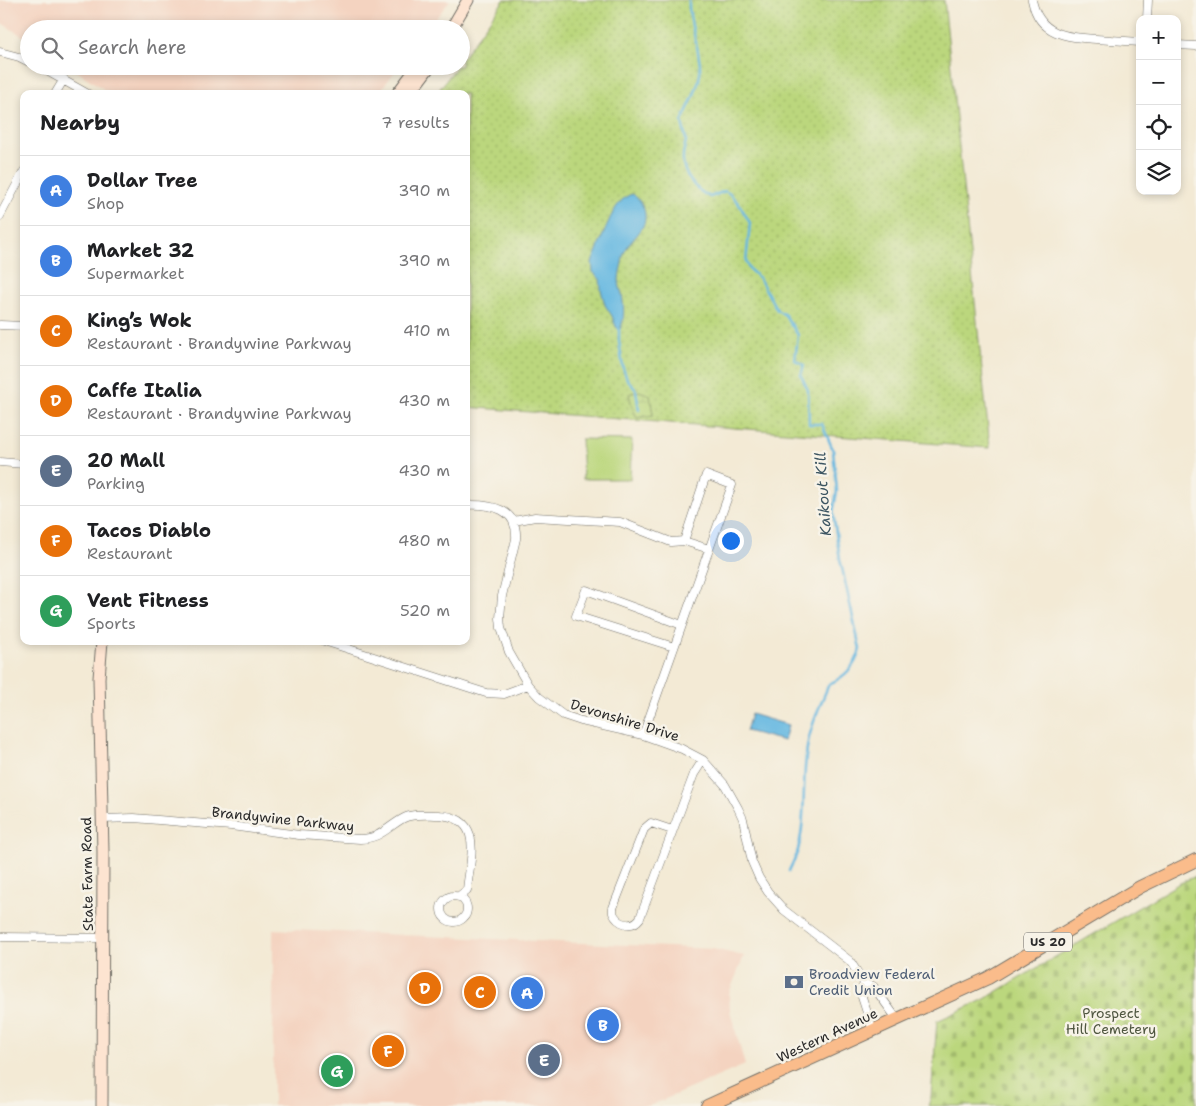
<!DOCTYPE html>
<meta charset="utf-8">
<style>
body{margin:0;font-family:"Shantell Sans",sans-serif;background:#f2f2f2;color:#202124}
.controls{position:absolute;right:15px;top:15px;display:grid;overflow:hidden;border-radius:10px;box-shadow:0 2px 8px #0003}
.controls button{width:45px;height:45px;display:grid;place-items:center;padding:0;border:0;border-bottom:1px solid #e0e0e0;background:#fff;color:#202124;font:25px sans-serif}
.you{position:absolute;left:730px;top:540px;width:18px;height:18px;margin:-12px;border:4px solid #fff;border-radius:50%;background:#1a73e8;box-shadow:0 0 0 8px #1a73e833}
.badge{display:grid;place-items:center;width:32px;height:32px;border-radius:50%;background:#ea580c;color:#fff;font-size:16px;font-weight:700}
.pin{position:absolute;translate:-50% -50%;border:2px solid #fff;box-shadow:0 1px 5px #0006}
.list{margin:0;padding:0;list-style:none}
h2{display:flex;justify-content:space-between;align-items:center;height:65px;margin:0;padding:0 20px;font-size:21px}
h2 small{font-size:16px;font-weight:400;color:#757577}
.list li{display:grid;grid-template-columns:32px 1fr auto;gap:15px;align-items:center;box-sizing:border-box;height:70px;padding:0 20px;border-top:1px solid #e0e0e0}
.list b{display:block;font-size:19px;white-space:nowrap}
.list p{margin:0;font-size:16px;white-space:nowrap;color:#757577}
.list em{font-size:16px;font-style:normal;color:#757577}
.icon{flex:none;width:28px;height:28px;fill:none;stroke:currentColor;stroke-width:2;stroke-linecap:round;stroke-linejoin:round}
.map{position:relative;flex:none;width:1196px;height:1106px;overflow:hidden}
.search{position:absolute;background:#fff;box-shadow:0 2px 8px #0003;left:20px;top:20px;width:450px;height:55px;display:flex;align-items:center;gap:12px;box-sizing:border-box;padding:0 18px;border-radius:28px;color:#757577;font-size:19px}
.panel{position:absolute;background:#fff;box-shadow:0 2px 8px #0003;left:20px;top:90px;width:450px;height:555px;border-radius:10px}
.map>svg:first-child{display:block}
.built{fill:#f4d3c0}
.grass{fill:url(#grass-dots);stroke:#738154}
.wetland{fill:url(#wetland-marsh);stroke:#738154}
.cemetery{fill:url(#cemetery-stones);stroke:#738154}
.pitch{fill:#bbd77d;stroke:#738154}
.water{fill:#65b8e1;stroke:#487286}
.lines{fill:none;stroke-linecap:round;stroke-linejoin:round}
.stream{stroke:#65b8e1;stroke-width:2.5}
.minor-casing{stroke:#716e66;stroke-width:9}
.secondary-casing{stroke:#716e66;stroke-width:13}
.primary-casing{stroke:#716e66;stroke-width:14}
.minor{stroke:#fff;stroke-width:8}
.secondary{stroke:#fde4d1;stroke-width:11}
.primary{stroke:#fabc8b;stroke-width:12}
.labels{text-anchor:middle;stroke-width:5;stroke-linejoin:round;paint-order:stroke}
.shield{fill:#f7f3e8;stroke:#686764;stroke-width:1}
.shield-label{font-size:12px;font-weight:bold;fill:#2b2b2b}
.street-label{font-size:14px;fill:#2b2b2b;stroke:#f7f3e8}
.service-label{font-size:14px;fill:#4e5e75;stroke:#f7f3e8;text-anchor:start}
.park-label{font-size:14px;fill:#4f5640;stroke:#f7f3e8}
.water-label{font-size:15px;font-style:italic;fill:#3c5562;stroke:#f7f3e8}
</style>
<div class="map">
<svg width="1196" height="1106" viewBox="0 0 1196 1106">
<defs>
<pattern id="grass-dots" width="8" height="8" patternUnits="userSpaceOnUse" patternTransform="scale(1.25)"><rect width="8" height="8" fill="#bbd77d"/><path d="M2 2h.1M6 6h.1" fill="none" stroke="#a1b96c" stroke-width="1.8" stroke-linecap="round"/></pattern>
<pattern id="wetland-marsh" width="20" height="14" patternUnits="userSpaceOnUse" patternTransform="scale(1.25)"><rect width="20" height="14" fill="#bbd77d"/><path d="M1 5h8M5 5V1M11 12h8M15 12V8" fill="none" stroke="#a1b96c"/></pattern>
<pattern id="cemetery-stones" width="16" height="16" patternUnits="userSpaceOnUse" patternTransform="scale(1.25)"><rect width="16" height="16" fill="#bbd77d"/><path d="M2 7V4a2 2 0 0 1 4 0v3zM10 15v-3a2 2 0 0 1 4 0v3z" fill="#a1b96c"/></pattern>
</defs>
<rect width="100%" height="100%" fill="#f7f3e8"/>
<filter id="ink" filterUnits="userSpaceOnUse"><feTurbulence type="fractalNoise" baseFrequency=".02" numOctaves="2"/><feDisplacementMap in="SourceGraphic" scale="10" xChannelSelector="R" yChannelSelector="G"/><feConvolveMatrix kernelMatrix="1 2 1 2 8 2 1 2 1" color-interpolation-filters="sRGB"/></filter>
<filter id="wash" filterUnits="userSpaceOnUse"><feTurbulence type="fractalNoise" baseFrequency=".0096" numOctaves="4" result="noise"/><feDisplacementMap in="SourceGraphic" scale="20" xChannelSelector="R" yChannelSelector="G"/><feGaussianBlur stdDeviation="1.12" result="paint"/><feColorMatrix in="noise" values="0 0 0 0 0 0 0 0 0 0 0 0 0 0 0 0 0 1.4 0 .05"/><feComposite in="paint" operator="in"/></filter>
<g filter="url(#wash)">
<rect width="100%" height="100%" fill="#f3ead5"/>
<path class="built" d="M0,0H450L428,29H29V40L0,22Z
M69,66H399L378,94H111Z
M273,929L713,949L744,956L729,993L730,1011L745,1065L649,1106H273Z"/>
<path class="grass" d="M504,0H944L990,448L466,407V94H436L457,66H461V60Z"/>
<path class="wetland" d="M639,391L650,395L653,415L637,418L632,407L629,394Z"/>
<path class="cemetery" d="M1196,876V1106H928L931,1097L937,1021L983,1000L1178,884Z"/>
<path class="pitch" d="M581,439L632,440L630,479H583Z"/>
<path class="water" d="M633,194C639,200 644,205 645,214C647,233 627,239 623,257C622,265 619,273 619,280C619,286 621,290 622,295C624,305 625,321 620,329L616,327L612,316L605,305L601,290L600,279L593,272L592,262C601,245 612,197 633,194Z
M751,714L788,725L784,741L746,731Z"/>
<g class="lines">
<path class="stream" d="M689,0C687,22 702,50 700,74C697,94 689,104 682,122C683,128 686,135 686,141C685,146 683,151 683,157C682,174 695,190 710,197L725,191L730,194L739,204L750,223L746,262L750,270L759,278L777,310L785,315L798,335L795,360L804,365L801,375L808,390L809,424H822L833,450L837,491L833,513L840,559L860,649C856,666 845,677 829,684C821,703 812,722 808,742C801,778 807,815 798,850C796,857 792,864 789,871
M619,326V341L623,368L627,379L636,390L639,410"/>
</g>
</g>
<g filter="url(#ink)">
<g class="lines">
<g class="minor-casing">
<path id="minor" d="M1032,0C1039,35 1066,37 1096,39C1111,40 1125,41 1140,42
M1147,19L1148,0
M1177,45L1196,46
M0,52L19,57L29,62
M38,66L88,94
M55,94L64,79
M0,216L24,171
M0,325L24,326
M0,462L24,464
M466,505C491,504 518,508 516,539L502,596L500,618L501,628L509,652L528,685L539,697L563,715L581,721L643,735L682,749L703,760L725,785L738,808L743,819L752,862L759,878L768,892L784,910L850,961L864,983L873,986L897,1019
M514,521L535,517L620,522L671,542L684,541
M324,641L486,693L504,694L528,685
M674,647L576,616L586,590L682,625
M643,735L732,485L706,475L684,541L709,549
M102,819L134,818L231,826L299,835L360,839C382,838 387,827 404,818C414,813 428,815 438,815C485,817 470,858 467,890L459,896
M672,830L651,823L644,829L613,908V913C618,924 632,929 640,918L694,774L703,760
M441 909a13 13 0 1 1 26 0a13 13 0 1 1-26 0Z
M0,937L103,938
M864,983L861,994L873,1031"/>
</g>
<g class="secondary-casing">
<path id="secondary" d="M451,29L468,0
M397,94L418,66
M409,94L430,66
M102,641L99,678L103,852L102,1106"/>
</g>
<g class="primary-casing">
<path id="primary" d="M707,1106L988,978L1140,887L1196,860"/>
</g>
<use href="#minor" class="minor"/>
<use href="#secondary" class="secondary"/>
<use href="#primary" class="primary"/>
</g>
</g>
<defs>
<g id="bank-bare" transform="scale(1.5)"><path d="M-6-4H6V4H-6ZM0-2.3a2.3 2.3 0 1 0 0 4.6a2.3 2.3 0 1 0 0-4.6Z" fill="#5c6f8a" stroke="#f7f3e8" stroke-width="2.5" paint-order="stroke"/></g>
</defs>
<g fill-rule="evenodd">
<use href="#bank-bare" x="794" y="982"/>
</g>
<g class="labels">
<rect class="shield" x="1024" y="932.5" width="48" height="19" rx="4"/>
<g class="shield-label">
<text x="1048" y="946">US 20</text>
</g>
<g class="street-label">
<text transform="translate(625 720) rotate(17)" y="5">Devonshire Drive</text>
<text transform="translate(283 819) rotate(6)" y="5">Brandywine Parkway</text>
<text transform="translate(87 874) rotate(-91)" y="5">State Farm Road</text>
<text transform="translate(827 1035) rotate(-25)" y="5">Western Avenue</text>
</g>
<g class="service-label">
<text x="809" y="979">Broadview Federal<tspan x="809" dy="16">Credit Union</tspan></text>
</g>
<g class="park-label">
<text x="1111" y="1018">Prospect<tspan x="1111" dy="16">Hill Cemetery</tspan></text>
</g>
<g class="water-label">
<text transform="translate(823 494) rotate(-94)" y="5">Kaikout Kill</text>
</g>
</g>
</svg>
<div class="controls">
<button>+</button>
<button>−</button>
<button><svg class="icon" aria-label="locate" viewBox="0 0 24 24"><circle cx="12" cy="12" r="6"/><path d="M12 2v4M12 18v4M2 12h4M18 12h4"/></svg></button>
<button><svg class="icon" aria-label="layers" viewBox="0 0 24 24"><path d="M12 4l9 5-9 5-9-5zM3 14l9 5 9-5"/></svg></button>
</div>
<div class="you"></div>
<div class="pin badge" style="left:527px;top:993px;background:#3f7fe0">A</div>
<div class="pin badge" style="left:603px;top:1025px;background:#3f7fe0">B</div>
<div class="pin badge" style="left:480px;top:992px;background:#e8710a">C</div>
<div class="pin badge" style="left:425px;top:988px;background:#e8710a">D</div>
<div class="pin badge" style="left:544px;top:1060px;background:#5c6f8a">E</div>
<div class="pin badge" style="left:388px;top:1051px;background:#e8710a">F</div>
<div class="pin badge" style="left:337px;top:1071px;background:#2e9e5b">G</div>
<div class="search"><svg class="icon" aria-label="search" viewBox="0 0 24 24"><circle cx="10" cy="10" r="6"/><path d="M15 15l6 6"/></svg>Search here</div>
<section class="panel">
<h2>Nearby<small>7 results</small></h2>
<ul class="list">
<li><span class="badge" style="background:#3f7fe0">A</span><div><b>Dollar Tree</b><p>Shop</p></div><em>390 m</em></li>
<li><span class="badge" style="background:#3f7fe0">B</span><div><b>Market 32</b><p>Supermarket</p></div><em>390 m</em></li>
<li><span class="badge" style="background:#e8710a">C</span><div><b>King’s Wok</b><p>Restaurant · Brandywine Parkway</p></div><em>410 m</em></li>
<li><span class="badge" style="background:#e8710a">D</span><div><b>Caffe Italia</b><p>Restaurant · Brandywine Parkway</p></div><em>430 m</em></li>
<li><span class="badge" style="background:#5c6f8a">E</span><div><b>20 Mall</b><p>Parking</p></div><em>430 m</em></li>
<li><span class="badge" style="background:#e8710a">F</span><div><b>Tacos Diablo</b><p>Restaurant</p></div><em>480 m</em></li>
<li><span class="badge" style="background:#2e9e5b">G</span><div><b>Vent Fitness</b><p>Sports</p></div><em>520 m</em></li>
</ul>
</section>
</div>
